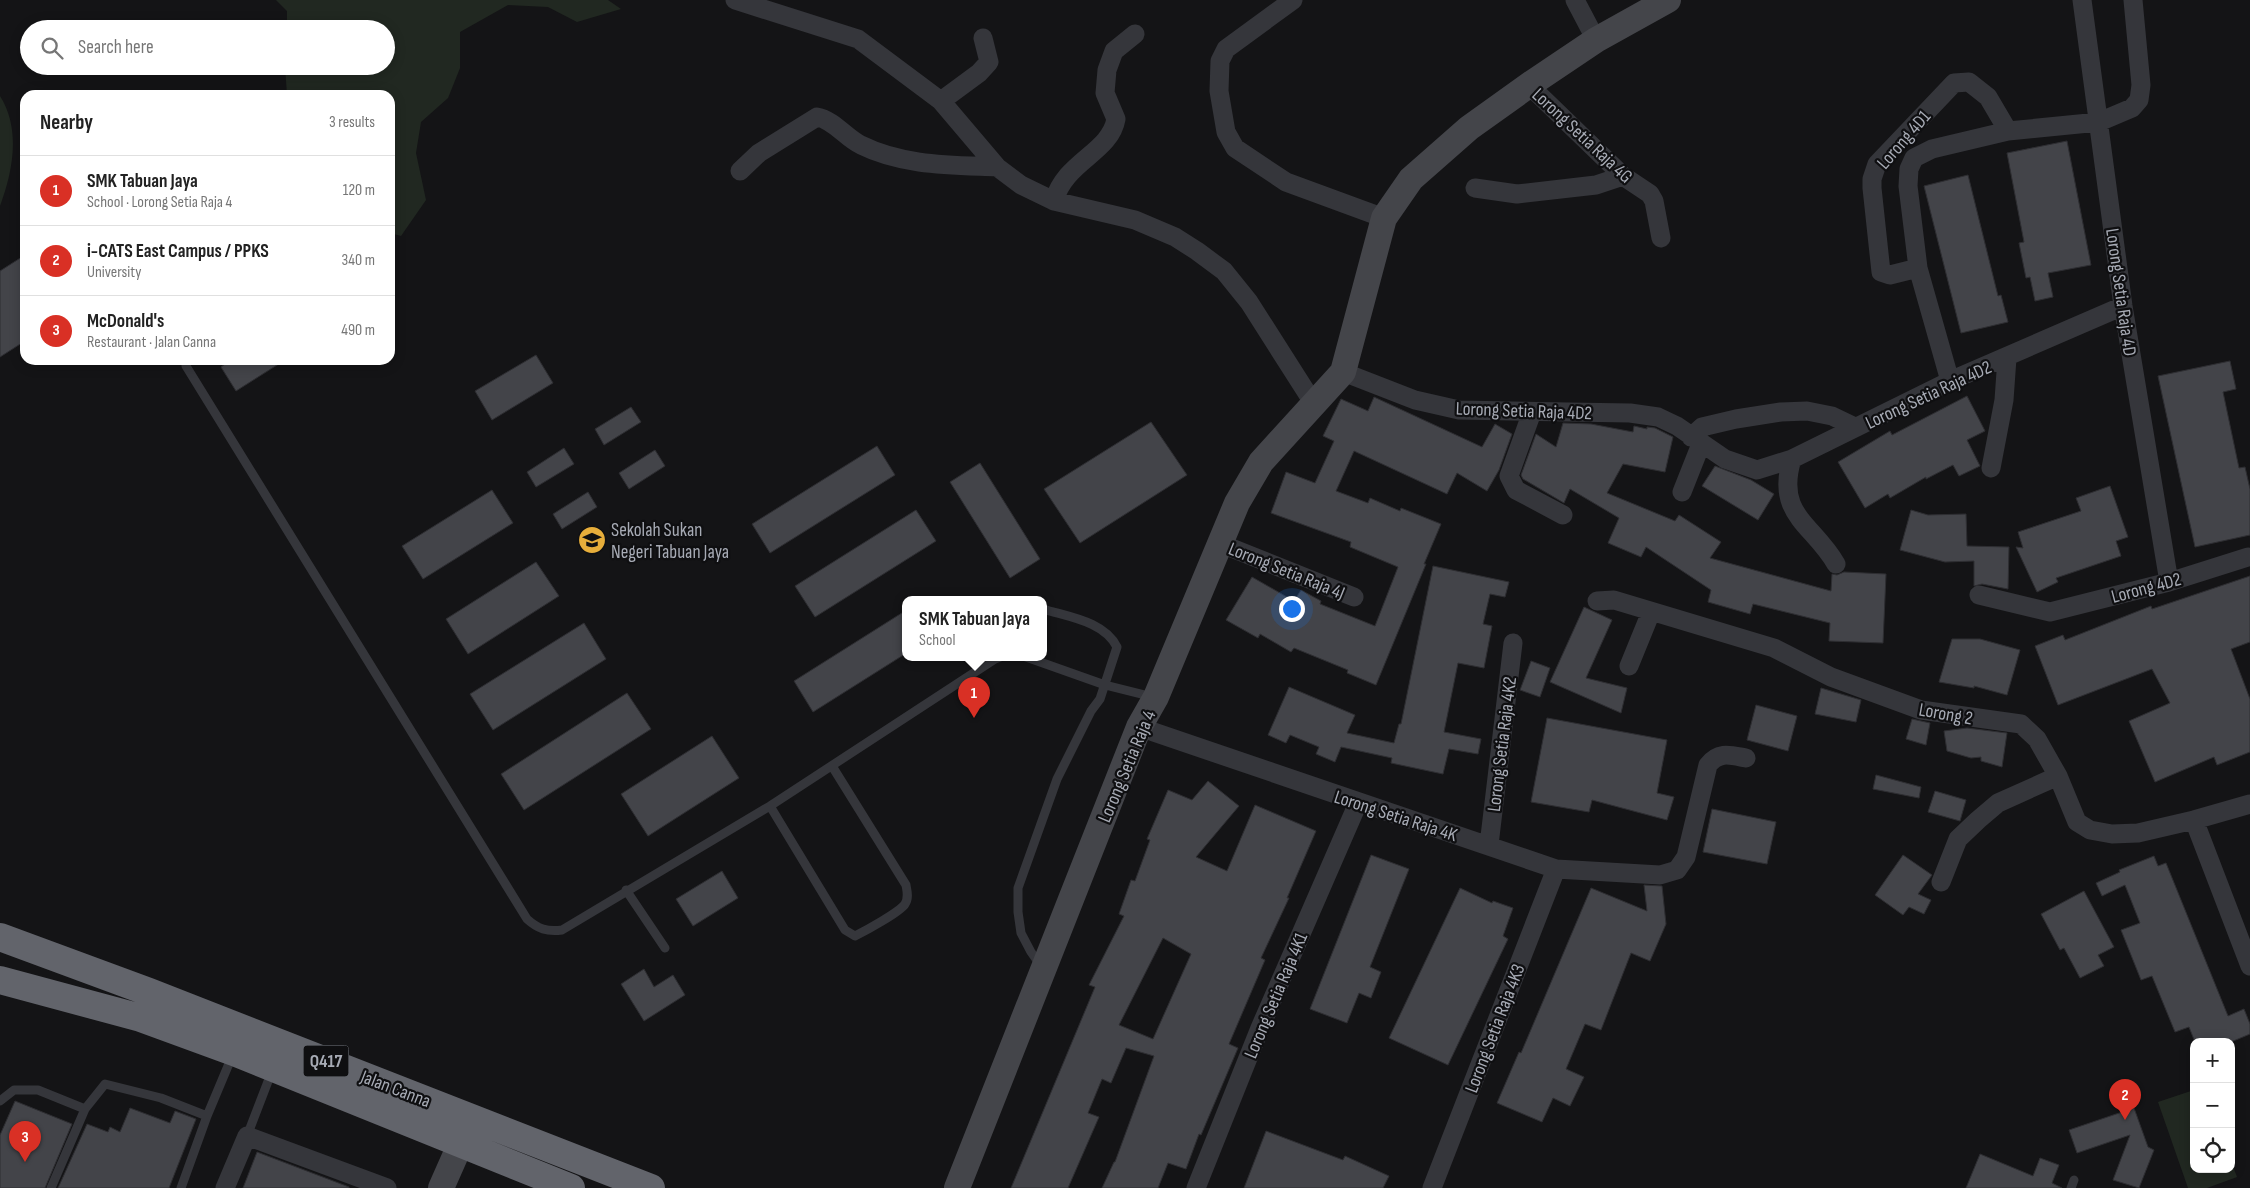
<!DOCTYPE html>
<meta charset="utf-8">
<style>
body{margin:0;font-family:"Sofia Sans Condensed",sans-serif;background:#f6f6f6;color:#222}
.controls{position:absolute;right:15px;bottom:15px;display:grid;overflow:hidden;border-radius:10px;box-shadow:0 2px 12px #0003}
.controls button{width:45px;height:45px;display:grid;place-items:center;padding:0;border:0;border-bottom:1px solid #e0e0e0;background:#fff;color:#222;font:25px sans-serif}
.you{position:absolute;left:1291px;top:608px;width:18px;height:18px;margin:-12px;border:4px solid #fff;border-radius:50%;background:#1a73e8;box-shadow:0 0 0 8px #1a73e833}
.badge{display:grid;place-items:center;width:32px;height:32px;border-radius:50%;background:#d93025;color:#fff;font-size:16px;font-weight:700}
.pin{position:absolute;translate:-50% -41px;filter:drop-shadow(0 1px 2px #0008)}
.pin::after{content:'';position:absolute;top:26px;width:18px;height:15px;background:inherit;clip-path:polygon(0 0,100% 0,50% 100%)}
.popup{position:absolute;left:902px;top:596px;width:145px;height:65px;box-sizing:border-box;display:grid;place-content:center;border-radius:10px;background:#fff;filter:drop-shadow(0 1px 4px #0005);font-size:16px;white-space:nowrap;color:#767676}
.popup b{font-size:19px;color:#222}
.popup::after{content:'';position:absolute;left:50%;top:100%;margin-left:-10px;border:10px solid transparent;border-top-color:#fff}
.list{margin:0;padding:0;list-style:none}
h2{display:flex;justify-content:space-between;align-items:center;height:65px;margin:0;padding:0 20px;font-size:21px}
h2 small{font-size:16px;font-weight:400;color:#767676}
.list li{display:grid;grid-template-columns:32px 1fr auto;gap:15px;align-items:center;box-sizing:border-box;height:70px;padding:0 20px;border-top:1px solid #e0e0e0}
.list b{display:block;font-size:19px;white-space:nowrap}
.list p{margin:0;font-size:16px;white-space:nowrap;color:#767676}
.list em{font-size:16px;font-style:normal;color:#767676}
.icon{flex:none;width:28px;height:28px;fill:none;stroke:currentColor;stroke-width:2;stroke-linecap:round;stroke-linejoin:round}
.map{position:relative;flex:none;width:2250px;height:1188px;overflow:hidden}
.search{position:absolute;background:#fff;box-shadow:0 2px 12px #0003;left:20px;top:20px;width:375px;height:55px;display:flex;align-items:center;gap:12px;box-sizing:border-box;padding:0 18px;border-radius:28px;color:#767676;font-size:19px}
.panel{position:absolute;background:#fff;box-shadow:0 2px 12px #0003;left:20px;top:90px;width:375px;height:275px;border-radius:15px}
.map>svg:first-child{display:block}
.green{fill:#212821}
.building{fill:#434449;stroke:#2e2e32;fill-rule:evenodd}
.lines{fill:none;stroke-linecap:round;stroke-linejoin:round}
.lane{stroke:#35363b;stroke-width:9}
.street{stroke:#35363b;stroke-width:19}
.secondary{stroke:#44454a;stroke-width:26}
.highway{stroke:#62646b;stroke-width:28}
.labels{text-anchor:middle;stroke-width:4.5;stroke-linejoin:round;paint-order:stroke}
.shield{fill:#0f0f11;stroke:#797c84;stroke-width:1}
.shield-label{font-size:18px;font-weight:bold;fill:#a7abb5}
.street-label{font-size:19px;fill:#a7abb5;stroke:#0f0f11}
.poi-label{font-size:19px;fill:#a7abb5;stroke:#0f0f11;text-anchor:start}
</style>
<div class="map">
<svg width="2250" height="1188" viewBox="0 0 2250 1188">
<rect width="100%" height="100%" fill="#141416"/>
<path class="green" d="M276,0H608L621,9L577,22L548,7L508,5L460,32V68L448,98L421,122L416,153L426,200L401,236L390,233V95H287L285,66H386V29H287V11Z
M0,96C21,129 13,171 0,206Z
M2194,1090V1169H2231V1161L2237,1177L2207,1188H2188L2158,1102Z"/>
<path class="building" d="M2067,141L2091,265L2048,273L2053,297L2035,301L2030,277L2026,278L2019,243L2024,242L2007,153Z
M1968,175L1998,296L2001,295L2008,322L1961,333L1924,186Z
M25,255V341L0,357V271Z
M536,355L553,383L492,420L475,391Z
M231,360H285L236,391L221,367Z
M2230,361L2236,389L2223,392L2239,468L2245,467L2250,489V535L2195,547L2158,376Z
M1967,396L1985,431L1967,440L1980,466L1959,476L1953,465L1926,479V477L1890,498L1888,494L1865,508L1838,462L1890,431L1892,435Z
M1374,397L1482,447L1495,424L1512,434L1499,470L1487,491L1457,473L1447,494L1354,451L1336,491L1368,503L1370,498L1400,511L1401,508L1441,524L1424,564H1426L1376,685L1347,673L1348,670L1294,648L1291,652L1260,634L1258,638L1226,620L1252,577L1294,601L1301,590L1321,601L1320,604L1375,626L1398,567L1350,547L1351,542L1271,513L1286,472L1315,483L1334,441L1323,436L1341,399L1368,411Z
M631,407L641,422L604,445L595,429Z
M1151,422L1187,475L1080,543L1044,489Z
M1563,423L1591,424L1633,432L1634,426L1647,429V427L1655,428L1673,437L1665,472L1623,464L1607,493L1675,521L1679,515L1721,542L1710,558L1831,591L1832,574L1837,575L1844,572L1886,574L1883,643L1829,641L1830,623L1753,604L1750,614L1708,602L1711,590L1646,547L1641,557L1608,543L1619,518L1570,489L1564,503L1523,479L1521,475L1536,434L1556,447Z
M877,446L895,475L770,553L752,524Z
M564,448L574,464L536,487L527,472Z
M655,450L665,466L629,489L619,473Z
M980,463L1040,559L1010,578L950,482Z
M1715,466L1751,480L1774,494L1758,520L1702,486Z
M2110,486L2128,537L2116,541L2121,556L2056,578L2058,582L2037,592L2016,547L2023,548L2018,532L2081,511L2076,498Z
M492,490L513,523L423,579L402,546Z
M588,492L597,507L562,529L553,514Z
M916,510L936,541L815,617L795,586Z
M1911,510L1928,515L1966,514L1967,546L2009,547L2008,589L1982,584L1974,586V561L1945,562L1900,550Z
M536,562L559,596L468,654L446,619Z
M1433,566L1509,582L1505,597L1490,594L1483,624L1492,626L1484,668L1458,663L1444,732L1481,739L1478,754L1449,749L1443,774L1391,763L1392,758L1341,747L1335,762L1316,754L1319,747L1290,735L1286,743L1268,735L1289,687L1355,715L1347,733L1394,743L1399,724H1401Z
M2250,576V642L2231,649L2250,699V752L2217,765L2214,757L2155,782L2129,721L2170,703L2152,669L2058,705L2035,646L2063,635L2065,640L2151,606L2152,609Z
M1584,607L1612,620L1586,678L1627,688L1621,713L1550,682Z
M905,611V654L813,712L794,681Z
M584,623L606,659L493,730L470,694Z
M1952,639H1980L2020,650L2007,695L1974,686V688L1939,682Z
M1531,661L1550,668L1540,697L1520,690Z
M1821,688L1861,700L1856,722L1815,714Z
M627,693L651,729L524,810L501,774Z
M1756,705L1797,716L1788,751L1747,740Z
M1547,718L1667,740L1657,793L1674,797L1667,820L1592,800L1589,812L1531,802Z
M1912,719L1930,723L1926,745L1906,739Z
M1967,728L2007,733L2002,767L1981,761V757L1971,758L1947,751L1944,731Z
M712,736L739,778L648,836L621,794Z
M1876,775L1921,787L1919,798L1873,789Z
M1208,781L1239,806L1196,857L1227,871L1255,805L1316,831L1287,898H1289L1261,958L1265,960L1229,1044L1238,1048L1201,1135L1199,1134L1186,1169L1168,1163L1158,1188H1102L1114,1162H1115L1154,1056L1126,1048L1111,1083L1102,1079L1088,1113L1099,1117L1068,1188H1011L1095,987L1089,985L1124,916L1119,914L1131,880L1135,881L1150,840L1147,839L1168,790L1192,800ZM1163,938L1191,954L1153,1039L1119,1025Z
M1935,791L1966,800L1960,821L1928,812Z
M1712,809L1776,822L1767,864L1703,852Z
M1371,855L1409,869L1370,967L1381,972L1371,998L1359,993L1347,1023L1310,1009Z
M1903,855L1932,875L1918,894L1931,900L1924,914L1909,907L1903,915L1875,895Z
M2154,856L2158,866L2166,863L2228,1016L2244,1009L2250,1024V1034L2231,1042H2195L2189,1027L2175,1032L2152,976L2141,980L2121,930L2140,923L2125,885L2102,896L2096,883L2120,872L2119,870Z
M722,871L738,898L693,926L676,899Z
M1644,885L1662,886L1666,924L1650,961L1631,953L1601,1030L1585,1024L1566,1069L1584,1077L1570,1106L1553,1098L1542,1122L1497,1103L1519,1052L1521,1053L1591,888L1647,911Z
M1460,888L1492,903L1493,901L1513,908L1503,936L1508,939L1448,1065L1389,1038Z
M2084,891L2114,947L2098,955L2104,966L2080,978L2064,948L2060,950L2041,914Z
M644,969L654,987L673,975L685,995L644,1021L621,984Z
M15,1101L72,1124L45,1188H0V1135Z
M130,1108L170,1123L175,1111L196,1119L169,1188H58L87,1124L108,1132L110,1127L120,1132Z
M2134,1108L2148,1147L2154,1150L2139,1188L2113,1180L2130,1135L2077,1153L2069,1130Z
M1266,1131L1343,1160L1345,1156L1389,1176L1383,1188H1244Z
M257,1152L349,1187V1188H243Z
M1980,1154L2033,1176L2040,1158L2059,1165L2052,1183L2062,1188H1966Z"/>
<g class="lines">
<path class="lane" d="M186,360V366L527,919C538,929 547,932 562,930L770,806L995,659L1000,657
M1026,657L1105,685L1153,697
M770,806L845,930L855,936C865,931 900,912 905,904C909,898 907,891 906,885L832,766
M626,890L665,948
M1041,966L1031,952L1021,933L1018,912V888L1057,779L1091,711L1100,699L1117,647C1104,621 1068,617 1043,609
M0,1101L14,1090H38L85,1109L51,1188
M85,1109L105,1084L161,1098L207,1116
M247,1136L272,1071
M181,1188L207,1116L233,1054
M2071,1188L2074,1180"/>
<path class="street" d="M735,0L858,39L941,101L997,167L1021,185L1054,201L1135,220L1175,237L1197,251L1224,271L1249,302L1314,404
M1293,0L1226,49L1220,61L1219,91L1226,132L1235,148L1286,182L1384,218
M1575,0L1596,40
M2082,0L2123,306L2169,582
M1529,85L1623,176L1650,194L1654,201L1661,238
M941,101L979,73L989,62L983,38
M740,171L759,153L817,117C834,120 846,138 861,145C903,166 952,165 997,167
M1475,188L1517,194L1596,185L1623,176
M1054,201C1065,161 1110,153 1116,119L1105,93L1107,70L1114,51L1135,34
M1918,268L1890,275L1881,272L1872,188V179L1877,164L1954,83L1969,82L1988,97L2008,131
M1343,372L1415,400L1459,410L1630,413L1658,417L1677,426L1725,459L1757,470L1792,459L1950,381L2123,306
M1950,381L1918,268L1908,186L1909,169L1914,158L1932,149L2008,131L2099,122L2132,108L2139,100L2141,85L2133,0
M1532,412L1509,476L1516,490L1563,515
M1691,437L1702,427L1736,419L1781,412L1807,411L1832,416L1855,427
M1792,459C1775,515 1813,524 1836,564
M1991,468L2004,400L2007,358
M1682,492L1701,444
M1219,543L1354,597
M1979,595L2050,612L2169,582L2248,557
M1597,601L1614,600L1774,648L1831,677L1921,710L2021,724L2037,739L2058,776L2077,822L2090,830L2112,834L2138,833L2194,820L2250,804
M1629,666L1651,612
M1139,727L1556,869L1660,875L1677,870L1686,857L1708,765C1719,751 1730,755 1746,758
M2194,820L2250,966
M1489,845L1513,643
M1941,882L1958,839L1978,820L1998,803L2058,776
M225,1188L247,1136L387,1188
M1196,1188L1260,1028L1358,803
M1432,1188L1556,869"/>
<path class="secondary" d="M441,1188L460,1145
M957,1188L1139,727L1156,697L1237,503L1261,462L1343,372L1384,218L1411,179L1469,128L1529,85L1596,40L1668,0"/>
<path class="highway" d="M0,937L149,992L651,1188
M0,980L141,1018L234,1052L571,1188"/>
</g>
<defs>
<g id="school-disc" transform="scale(1.4375)"><circle r="9.5" fill="#e7ae3b" stroke="#0f0f11"/><path d="M0-5L7-2L0 1L-7-2ZM-4 1L0 2.5L4 1V4Q0 6-4 4Z" fill="#111"/></g>
</defs>
<g fill-rule="evenodd">
<use href="#school-disc" x="592" y="540"/>
</g>
<g class="labels">
<rect class="shield" x="303.5" y="1045.5" width="45" height="31" rx="4"/>
<g class="shield-label">
<text x="326" y="1067">Q417</text>
</g>
<g class="street-label">
<text transform="translate(1583 135) rotate(43)" y="7">Lorong Setia Raja 4G</text>
<text transform="translate(1903 139) rotate(-49)" y="7">Lorong 4D1</text>
<text transform="translate(2122 292) rotate(82)" y="7">Lorong Setia Raja 4D</text>
<text transform="translate(1928 394) rotate(-25)" y="7">Lorong Setia Raja 4D2</text>
<text transform="translate(1524 410) rotate(2)" y="7">Lorong Setia Raja 4D2</text>
<text transform="translate(1287 570) rotate(22)" y="7">Lorong Setia Raja 4J</text>
<text transform="translate(2146 587) rotate(-15)" y="7">Lorong 4D2</text>
<text transform="translate(1946 713) rotate(10)" y="7">Lorong 2</text>
<text transform="translate(1501 744) rotate(-83)" y="7">Lorong Setia Raja 4K2</text>
<text transform="translate(1126 766) rotate(-67)" y="7">Lorong Setia Raja 4</text>
<text transform="translate(1396 815) rotate(18)" y="7">Lorong Setia Raja 4K</text>
<text transform="translate(1275 995) rotate(-67)" y="7">Lorong Setia Raja 4K1</text>
<text transform="translate(1494 1028) rotate(-69)" y="7">Lorong Setia Raja 4K3</text>
<text transform="translate(396 1088) rotate(21)" y="7">Jalan Canna</text>
</g>
<g class="poi-label">
<text x="611" y="536">Sekolah Sukan<tspan x="611" dy="22">Negeri Tabuan Jaya</tspan></text>
</g>
</g>
</svg>
<div class="controls">
<button>+</button>
<button>−</button>
<button><svg class="icon" aria-label="locate" viewBox="0 0 24 24"><circle cx="12" cy="12" r="6"/><path d="M12 2v4M12 18v4M2 12h4M18 12h4"/></svg></button>
</div>
<div class="you"></div>
<div class="pin badge" style="left:974px;top:718px">1</div>
<div class="popup"><b>SMK Tabuan Jaya</b>School</div>
<div class="pin badge" style="left:2125px;top:1120px">2</div>
<div class="pin badge" style="left:25px;top:1162px">3</div>
<div class="search"><svg class="icon" aria-label="search" viewBox="0 0 24 24"><circle cx="10" cy="10" r="6"/><path d="M15 15l6 6"/></svg>Search here</div>
<section class="panel">
<h2>Nearby<small>3 results</small></h2>
<ul class="list">
<li><span class="badge">1</span><div><b>SMK Tabuan Jaya</b><p>School · Lorong Setia Raja 4</p></div><em>120 m</em></li>
<li><span class="badge">2</span><div><b>i-CATS East Campus / PPKS</b><p>University</p></div><em>340 m</em></li>
<li><span class="badge">3</span><div><b>McDonald's</b><p>Restaurant · Jalan Canna</p></div><em>490 m</em></li>
</ul>
</section>
</div>
